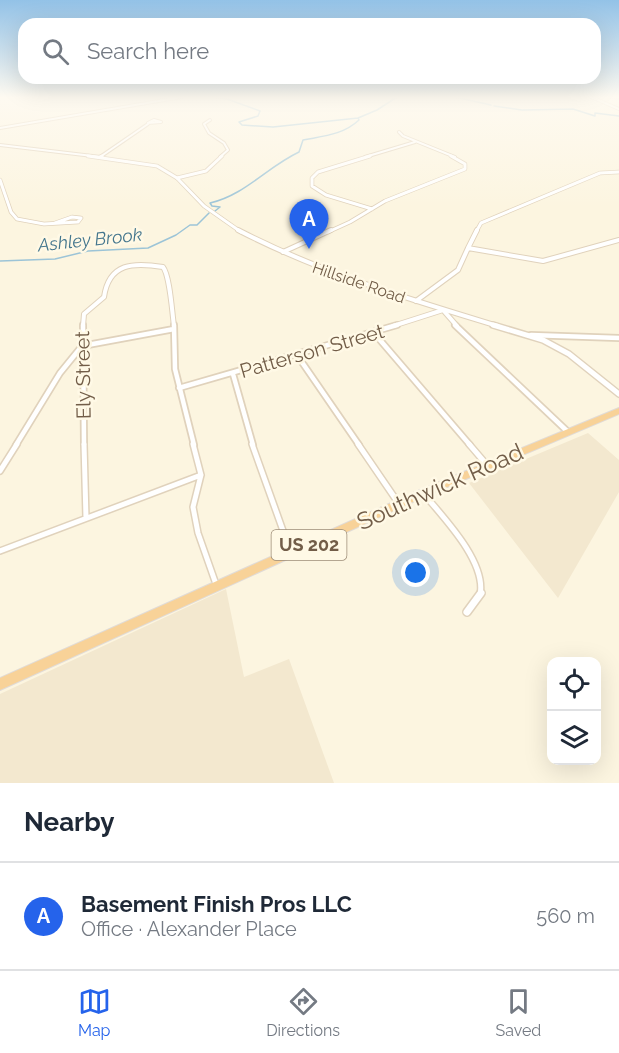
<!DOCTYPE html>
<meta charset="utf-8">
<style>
body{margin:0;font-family:Raleway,sans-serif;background:#f2f2f3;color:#1f2937}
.controls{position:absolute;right:18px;bottom:18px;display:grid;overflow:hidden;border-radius:12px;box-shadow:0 6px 24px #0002}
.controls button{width:54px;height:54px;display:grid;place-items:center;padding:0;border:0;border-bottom:2px solid #e0e1e3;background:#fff;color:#1f2937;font:30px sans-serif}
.you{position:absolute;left:416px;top:573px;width:21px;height:21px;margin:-15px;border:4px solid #fff;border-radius:50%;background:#1a73e8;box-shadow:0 0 0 9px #1a73e833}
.badge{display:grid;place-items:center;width:39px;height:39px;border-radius:50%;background:#2563eb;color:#fff;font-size:20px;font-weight:700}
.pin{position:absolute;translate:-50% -50px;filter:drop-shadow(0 2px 3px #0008)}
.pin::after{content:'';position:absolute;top:32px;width:21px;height:18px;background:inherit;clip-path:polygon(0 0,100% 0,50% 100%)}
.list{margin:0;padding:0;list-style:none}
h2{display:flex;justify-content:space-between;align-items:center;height:78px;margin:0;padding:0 24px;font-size:26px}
h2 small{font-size:20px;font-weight:400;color:#747a83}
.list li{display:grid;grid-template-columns:39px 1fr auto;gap:18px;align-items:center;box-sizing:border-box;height:108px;padding:0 24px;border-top:2px solid #e0e1e3}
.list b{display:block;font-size:22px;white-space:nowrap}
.list p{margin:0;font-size:20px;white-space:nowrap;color:#747a83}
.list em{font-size:20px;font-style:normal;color:#747a83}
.icon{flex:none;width:33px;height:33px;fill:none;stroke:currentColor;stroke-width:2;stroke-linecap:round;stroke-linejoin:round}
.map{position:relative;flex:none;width:619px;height:783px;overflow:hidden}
.search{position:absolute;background:#fff;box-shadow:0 6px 24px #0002;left:18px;right:18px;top:18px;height:66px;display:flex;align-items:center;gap:15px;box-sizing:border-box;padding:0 21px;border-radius:18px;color:#747a83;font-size:22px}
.sheet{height:186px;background:#fff}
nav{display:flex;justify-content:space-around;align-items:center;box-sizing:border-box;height:84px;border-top:2px solid #e0e1e3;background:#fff;font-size:16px;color:#747a83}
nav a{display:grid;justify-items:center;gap:3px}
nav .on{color:#2563eb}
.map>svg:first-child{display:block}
.residential{fill:#f3e8cf}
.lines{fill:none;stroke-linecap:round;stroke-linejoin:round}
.stream{stroke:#9cc4d7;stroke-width:1.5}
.river{fill:#b5d7e5;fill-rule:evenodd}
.minor-far5-casing{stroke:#e0d2bc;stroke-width:4}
.minor-far4-casing{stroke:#e0d2bc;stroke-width:4.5}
.minor-far3-casing{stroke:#e0d2bc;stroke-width:6}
.minor-far2-casing{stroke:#e0d2bc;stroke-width:8}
.minor-far1-casing{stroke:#e0d2bc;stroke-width:8}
.minor-casing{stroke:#e0d2bc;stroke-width:10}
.tertiary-far3-casing{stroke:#e0d2bc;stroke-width:4}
.tertiary-far2-casing{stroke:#e0d2bc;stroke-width:4.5}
.tertiary-far1-casing{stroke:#e0d2bc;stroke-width:6}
.tertiary-casing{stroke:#e0d2bc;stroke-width:8}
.trunk-casing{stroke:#e0dbd7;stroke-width:2}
.minor-far5{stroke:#fff;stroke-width:2}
.minor-far4{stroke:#fff;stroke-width:3}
.minor-far3{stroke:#fff;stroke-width:4}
.minor-far2{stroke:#fff;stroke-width:4.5}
.minor-far1{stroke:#fff;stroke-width:5}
.minor{stroke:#fff;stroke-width:7}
.tertiary-far3{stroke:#fff;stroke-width:2}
.tertiary-far2{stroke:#fff;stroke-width:3}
.tertiary-far1{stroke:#fff;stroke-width:4}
.tertiary{stroke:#fff;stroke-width:5}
.trunk{fill:#f8d298;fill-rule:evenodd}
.labels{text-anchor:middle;stroke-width:5;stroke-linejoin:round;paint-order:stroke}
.far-street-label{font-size:16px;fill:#725d48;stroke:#fff9e6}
.far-water-label{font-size:18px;font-style:italic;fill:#44768d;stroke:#fff9e6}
.shield{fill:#fff9e6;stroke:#9c8c77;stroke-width:1.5}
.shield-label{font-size:18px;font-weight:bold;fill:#725d48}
.street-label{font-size:20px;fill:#725d48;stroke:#fff9e6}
.near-street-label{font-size:24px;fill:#725d48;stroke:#fff9e6}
</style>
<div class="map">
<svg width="619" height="783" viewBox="0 0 619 783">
<rect width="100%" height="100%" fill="#fcf5e0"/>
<path class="residential" d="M588,433L619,460V492L558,598L469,483Z
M226,589L244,677L289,659L334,783H0V694Z"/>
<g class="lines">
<path class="stream" d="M214,97L227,99L260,111L258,116L239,122L242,125L273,127L358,118L377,110L397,97
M455,97L491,105
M494,106L522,110L573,109L595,116V113L619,116
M215,211L220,207L212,206L210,203C245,195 267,167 299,152L303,140C323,136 343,135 359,120L358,118
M0,261L55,259L88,251L148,248L176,235L190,225H197L209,213"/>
<path class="river" d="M609,97L619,98V100L609,98Z"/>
<g class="minor-far5-casing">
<path id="minor-far5" d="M591,97L619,109
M154,120L161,122L148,123Z
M210,120L204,124L209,133L224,143L228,150L220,157
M399,132L403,136L455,157
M100,157L148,124
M365,157L415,142"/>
</g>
<g class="minor-far4-casing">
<path id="minor-far4" d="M370,156L318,172L312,178V186L326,195L372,209
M100,157L102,156
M177,178L206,171L222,156
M0,180L11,212L17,219L44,224L78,222L81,218L72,217L55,223
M328,232L350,222L385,201L465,169V164L451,156
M476,232L481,223L600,173L619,172"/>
</g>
<g class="minor-far3-casing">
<path id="minor-far3" d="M468,248L477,230
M283,252L331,230
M416,301L458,270L468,248L543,261L619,240
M83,326L84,314L104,297C109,263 133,262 163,267C170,276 172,312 174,326
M393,326L443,310L457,326"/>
</g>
<g class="minor-far2-casing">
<path id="minor-far2" d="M83,325L84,445
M174,325L175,369L194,445
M455,325L567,431
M374,333L470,445
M531,335L619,338
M297,355L359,445
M233,374L253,445
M179,388L397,325
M16,445L60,373L82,346L174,329"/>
</g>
<g class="minor-far1-casing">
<path id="minor-far1" d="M84,444L86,518
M193,444L201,475L193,507L198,533L217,587
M252,444L291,553
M358,444L399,504
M469,444L487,465
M0,471L17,444
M423,493C443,517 487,562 480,595
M0,551L201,475"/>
</g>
<g class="minor-casing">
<path id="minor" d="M467,612L481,593"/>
</g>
<g class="tertiary-far3-casing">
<path id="tertiary-far3" d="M0,128L182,97
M0,145L101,157"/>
</g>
<g class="tertiary-far2-casing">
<path id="tertiary-far2" d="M88,156L157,166L177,178L204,206L241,232"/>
</g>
<g class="tertiary-far1-casing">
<path id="tertiary-far1" d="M238,230C321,273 409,299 498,326"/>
</g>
<g class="tertiary-casing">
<path id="tertiary" d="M493,325L543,340L569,354L619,394"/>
</g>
<g class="trunk-casing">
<path id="trunk" d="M619,408V414L426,496L0,690V678L420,490Z"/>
</g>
<use href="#minor-far5" class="minor-far5"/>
<use href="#minor-far4" class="minor-far4"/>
<use href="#minor-far3" class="minor-far3"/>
<use href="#minor-far2" class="minor-far2"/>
<use href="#minor-far1" class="minor-far1"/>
<use href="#minor" class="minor"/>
<use href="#tertiary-far3" class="tertiary-far3"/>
<use href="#tertiary-far2" class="tertiary-far2"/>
<use href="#tertiary-far1" class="tertiary-far1"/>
<use href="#tertiary" class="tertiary"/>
<use href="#trunk" class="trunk"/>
</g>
<linearGradient id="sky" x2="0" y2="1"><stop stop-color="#93c2e7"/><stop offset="0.47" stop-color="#fefaf1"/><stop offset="1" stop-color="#fefaf1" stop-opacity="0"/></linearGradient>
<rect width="619" height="207" fill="url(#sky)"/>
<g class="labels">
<g class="far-street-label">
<text transform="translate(359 282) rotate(19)" y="6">Hillside Road</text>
</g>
<g class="far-water-label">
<text transform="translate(90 240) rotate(-6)" y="6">Ashley Brook</text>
</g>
<rect class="shield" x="271.5" y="530" width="75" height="30" rx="4.5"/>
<g class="shield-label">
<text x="309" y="551">US 202</text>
</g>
<g class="street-label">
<text transform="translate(312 351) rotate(-16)" y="7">Patterson Street</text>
<text transform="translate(83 375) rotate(-91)" y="7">Ely Street</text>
</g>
<g class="near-street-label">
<text transform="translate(440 487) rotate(-24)" y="8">Southwick Road</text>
</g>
</g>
</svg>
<div class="controls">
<button><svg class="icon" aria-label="locate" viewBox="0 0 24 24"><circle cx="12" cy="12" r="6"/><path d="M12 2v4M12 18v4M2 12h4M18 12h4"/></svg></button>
<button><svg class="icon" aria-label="layers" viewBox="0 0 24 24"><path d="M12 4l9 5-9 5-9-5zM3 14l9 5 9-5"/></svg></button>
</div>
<div class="you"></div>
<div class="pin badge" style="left:309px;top:249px">A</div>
<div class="search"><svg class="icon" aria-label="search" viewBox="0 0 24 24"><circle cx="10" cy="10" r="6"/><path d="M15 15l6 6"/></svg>Search here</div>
</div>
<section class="sheet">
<h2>Nearby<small></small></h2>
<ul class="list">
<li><span class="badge">A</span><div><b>Basement Finish Pros LLC</b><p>Office · Alexander Place</p></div><em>560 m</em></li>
</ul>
</section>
<nav>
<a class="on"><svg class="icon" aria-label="map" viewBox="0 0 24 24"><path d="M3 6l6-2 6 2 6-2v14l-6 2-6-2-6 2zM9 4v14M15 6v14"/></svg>Map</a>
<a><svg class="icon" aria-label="directions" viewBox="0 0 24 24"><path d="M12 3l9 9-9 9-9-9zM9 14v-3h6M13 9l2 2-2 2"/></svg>Directions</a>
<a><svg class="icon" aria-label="saved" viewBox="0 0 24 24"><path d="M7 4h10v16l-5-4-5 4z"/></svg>Saved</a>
</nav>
